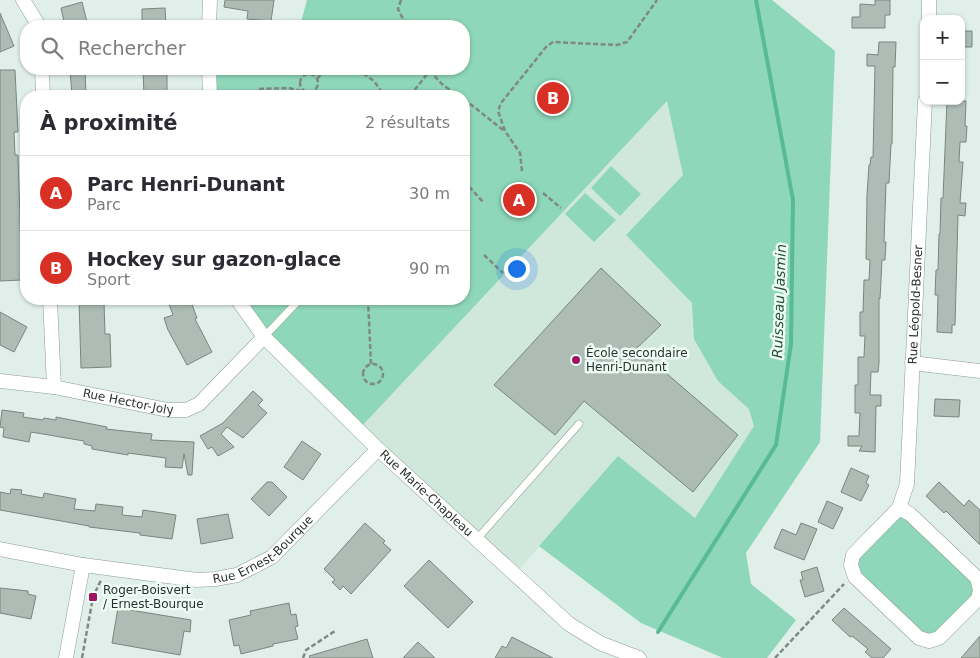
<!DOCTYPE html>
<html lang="fr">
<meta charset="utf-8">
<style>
body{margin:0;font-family:"DejaVu Sans",sans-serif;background:#f2f2f3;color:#2b2b33}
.controls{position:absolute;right:15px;top:15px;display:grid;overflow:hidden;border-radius:10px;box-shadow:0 1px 4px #0004}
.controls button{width:45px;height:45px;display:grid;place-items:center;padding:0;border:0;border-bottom:1px solid #e1e1e2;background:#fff;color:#2b2b33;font:25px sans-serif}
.you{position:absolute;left:516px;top:268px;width:18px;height:18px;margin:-12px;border:4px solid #fff;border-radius:50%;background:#1a73e8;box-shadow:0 0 0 8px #1a73e833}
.badge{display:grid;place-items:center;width:32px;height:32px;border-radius:50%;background:#d93025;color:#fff;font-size:16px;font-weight:700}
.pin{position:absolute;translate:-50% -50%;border:2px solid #fff;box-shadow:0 1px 5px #0006}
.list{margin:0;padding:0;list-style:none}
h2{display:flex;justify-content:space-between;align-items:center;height:65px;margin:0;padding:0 20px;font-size:21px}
h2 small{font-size:16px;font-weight:400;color:#7c7c81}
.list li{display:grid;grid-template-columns:32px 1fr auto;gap:15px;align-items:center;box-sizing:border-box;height:75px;padding:0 20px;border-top:1px solid #e1e1e2}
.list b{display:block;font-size:19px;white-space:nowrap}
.list p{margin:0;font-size:16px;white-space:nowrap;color:#7c7c81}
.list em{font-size:16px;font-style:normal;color:#7c7c81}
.icon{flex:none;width:28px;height:28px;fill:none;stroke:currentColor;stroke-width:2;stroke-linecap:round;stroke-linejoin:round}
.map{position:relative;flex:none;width:980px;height:658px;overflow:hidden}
.search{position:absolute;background:#fff;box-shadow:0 1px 4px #0004;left:20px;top:20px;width:450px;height:55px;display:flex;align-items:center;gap:12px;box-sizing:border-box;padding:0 18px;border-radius:20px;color:#7c7c81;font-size:19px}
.panel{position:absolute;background:#fff;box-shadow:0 1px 4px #0004;left:20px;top:90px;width:450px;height:215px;border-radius:20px}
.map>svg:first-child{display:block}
.built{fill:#d0e7dc}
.green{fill:#8ed7ba}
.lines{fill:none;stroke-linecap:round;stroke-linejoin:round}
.stream{stroke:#58ba97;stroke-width:4}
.building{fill:#adbcb5;stroke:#788680}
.service-casing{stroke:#8d9b94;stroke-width:8}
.minor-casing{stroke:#8d9b94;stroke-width:15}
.path{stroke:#7f8985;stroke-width:2.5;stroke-dasharray:5 2.5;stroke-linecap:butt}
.service{stroke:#fff;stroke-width:7}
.minor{stroke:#fff;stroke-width:14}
.poi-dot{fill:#9f1563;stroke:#edfdf6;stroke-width:2}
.labels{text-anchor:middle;stroke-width:5;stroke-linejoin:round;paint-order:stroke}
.street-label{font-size:12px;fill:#2b312f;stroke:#edfdf6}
.poi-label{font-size:12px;fill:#2b312f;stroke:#edfdf6;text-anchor:start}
.water-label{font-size:14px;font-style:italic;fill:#244e3f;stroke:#edfdf6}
</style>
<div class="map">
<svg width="980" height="658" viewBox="0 0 980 658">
<rect width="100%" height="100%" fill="#e0efe9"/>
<path class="built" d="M667,101L683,175L626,235L692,303L766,418L695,518L618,457L515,574L361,427Z"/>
<path class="green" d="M307,0H772L835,51L820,442L746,553L751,584L796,620L767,658H723L641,623L539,546L618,456L695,518L754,426L749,409L718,381L694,339L692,303L626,235L683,175L667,101L361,427L265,336L240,299H464V96H211V69H464V26H300Z
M611,166L641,194L620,216L591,188Z
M585,193L616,220L594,242L565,214Z
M899,508L980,590L929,641L855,577L853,555Z"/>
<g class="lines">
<path class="stream" d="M658,632L776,445L791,344L793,200L756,0"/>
</g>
<path class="building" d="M225,0H274L271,21L247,19L248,11L224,7Z
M875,0H890V15H885V28H852V17H860V4L875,5Z
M82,2L87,22L80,24L81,26H65L61,8Z
M165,8L166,26H142V9Z
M0,13L14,46L0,52Z
M961,31H972V47H961Z
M879,42H896L895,67H893L892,144H891L889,183H886L884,242H886L885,260H882L880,299L879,298V363L878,372H871L870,395H881V406H876L875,452L859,451L862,446H848V436H859L860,413H855V385H858V357H864L865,336H860V312H863L864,280H869L870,260L866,259L867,195L869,165H870L871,157H873L875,66H867V54L878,55Z
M70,69H85L86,96H72Z
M143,69H167V96H144Z
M0,70H15L18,132H14L15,155H18L22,280L0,281Z
M947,101H966L965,126H967L966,142H960L959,162H963L960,203H966L965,216L958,215L955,325H952V333L937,332L938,295H935L936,270H938L939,234H940L941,198H943Z
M601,268L661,325L637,348L738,435L693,492L584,401L555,435L494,385Z
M79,299H93V303L104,302L105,334H110L111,367L81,368Z
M173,299H190L197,318L195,319L212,352L187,365L168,330L164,318L173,315L168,301Z
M0,312L27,327L14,352L0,345Z
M253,391L263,400L258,405L267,413L243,438L227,427L221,434L234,447L218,456L212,447L208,449L200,436L223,423Z
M935,399L960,400L959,417L934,416Z
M2,410L24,413L23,417L43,420L44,418L56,420V417L107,427L106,429L152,434L151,440L194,442L192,475H188L184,454L182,468L165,467L166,458L128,453V455L92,449V446L84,444V441L31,432L29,442L3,437L4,428L0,427Z
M302,441L321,454L303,480L284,467Z
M851,468L869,476L866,483L869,485L861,501L841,492Z
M267,482H272L287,497L269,516L251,499Z
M939,482L964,506L969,500L980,510V545L946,511L944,513L926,496Z
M11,489L22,490L21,494L43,498L44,493L76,499L74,509L95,511L96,504L123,507L122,515L142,517L143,510L176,515L172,539L140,535V533L89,527V526L0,510V492L10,494Z
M827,501L843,508L833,529L818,522Z
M228,514L233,538L201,544L197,519Z
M365,523L385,541L383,543L391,550L351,594L343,586L340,590L332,582L335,580L324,569Z
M801,523L817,529L804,560L774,548L782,529L796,535Z
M429,560L473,602L448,628L404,586Z
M817,567L824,591L805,597L800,580H803L801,572Z
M0,588L28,591V594L36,596L31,619L0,613Z
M289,603L291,615L296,614L298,626L295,627L298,639L273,644V646L241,654L239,645L234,646L229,620L251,615L250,611Z
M118,608L191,620L190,632L184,631L180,655L112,643Z
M844,608L891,649L883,658H872L865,652L868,649L852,636L850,637L832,620Z
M980,636V658H961Z
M512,637L553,658H495L502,646L506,648Z
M367,639L373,658H310L309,656Z
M418,642L435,658H403Z"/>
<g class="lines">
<g class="service-casing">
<path id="service" d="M264,337L300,299
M477,539L579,424"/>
</g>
<g class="minor-casing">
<g id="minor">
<path d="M23,0L39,26"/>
<path d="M929,19V0"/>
<path d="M209,26L210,0"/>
<path d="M42,69L43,96"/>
<path d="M209,69L210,96"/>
<path d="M50,299L54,387"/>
<path id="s1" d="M237,299L264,337L378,449L569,624L600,643L639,658"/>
<path d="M912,363L980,371"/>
<path id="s2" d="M0,381L54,387L168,410H186L199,404L264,337"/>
<path id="s3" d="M899,508L907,484L925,101"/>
<path d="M899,508L910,514L977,578L980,590L978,599L939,638L929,641L919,638L855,577L851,565L853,555Z"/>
<path id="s4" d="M0,549L83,565L197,580L215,579L237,575L272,557L378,449"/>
<path d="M66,658L83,565"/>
</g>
</g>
<path class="path" d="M401,0L398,9L402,17L410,26
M301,69L307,74
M357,69L374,81L381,91L389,96
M432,69C435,82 449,89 460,96
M300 83a9 9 0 1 1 18 0a9 9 0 1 1-18 0Z
M317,79L326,69
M259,89L289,88L305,92
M410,96L431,69
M464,99L503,130
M522,171L520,153L505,131L498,111L501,103L546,47L553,42L617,45L627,42L657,0
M464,181L483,202
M543,193L561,208
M484,255L503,273
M368,299L371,364
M363 374a10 10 0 1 1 20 0a10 10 0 1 1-20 0Z
M82,658L93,597L101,580
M303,658L306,650L335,631
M775,658L844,584"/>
<use href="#service" class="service"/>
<use href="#minor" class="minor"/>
</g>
<g class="poi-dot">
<circle cx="576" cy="360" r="5"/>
<rect x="88" y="592" width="10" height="10" rx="2.5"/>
</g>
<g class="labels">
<g class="street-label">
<text dy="4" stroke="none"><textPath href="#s3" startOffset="205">Rue Léopold-Besner</textPath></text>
<text dy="4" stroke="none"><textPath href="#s2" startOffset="130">Rue Hector-Joly</textPath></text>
<text dy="4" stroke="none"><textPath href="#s1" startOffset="272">Rue Marie-Chapleau</textPath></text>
<text dy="4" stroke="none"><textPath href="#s4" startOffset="275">Rue Ernest-Bourque</textPath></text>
</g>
<g class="poi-label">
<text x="586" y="357">École secondaire<tspan x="586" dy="14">Henri-Dunant</tspan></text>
<text x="103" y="594">Roger-Boisvert<tspan x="103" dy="14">/ Ernest-Bourque</tspan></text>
</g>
<g class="water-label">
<text transform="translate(779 301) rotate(-88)" y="5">Ruisseau Jasmin</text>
</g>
</g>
</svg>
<div class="controls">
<button>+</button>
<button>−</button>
</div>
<div class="you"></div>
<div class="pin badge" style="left:519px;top:200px">A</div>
<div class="pin badge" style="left:553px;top:98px">B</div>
<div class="search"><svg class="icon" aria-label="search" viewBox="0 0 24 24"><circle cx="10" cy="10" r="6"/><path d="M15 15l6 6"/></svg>Rechercher</div>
<section class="panel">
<h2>À proximité<small>2 résultats</small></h2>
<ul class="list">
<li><span class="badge">A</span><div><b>Parc Henri-Dunant</b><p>Parc</p></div><em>30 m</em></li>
<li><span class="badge">B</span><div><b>Hockey sur gazon-glace</b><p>Sport</p></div><em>90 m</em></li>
</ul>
</section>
</div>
